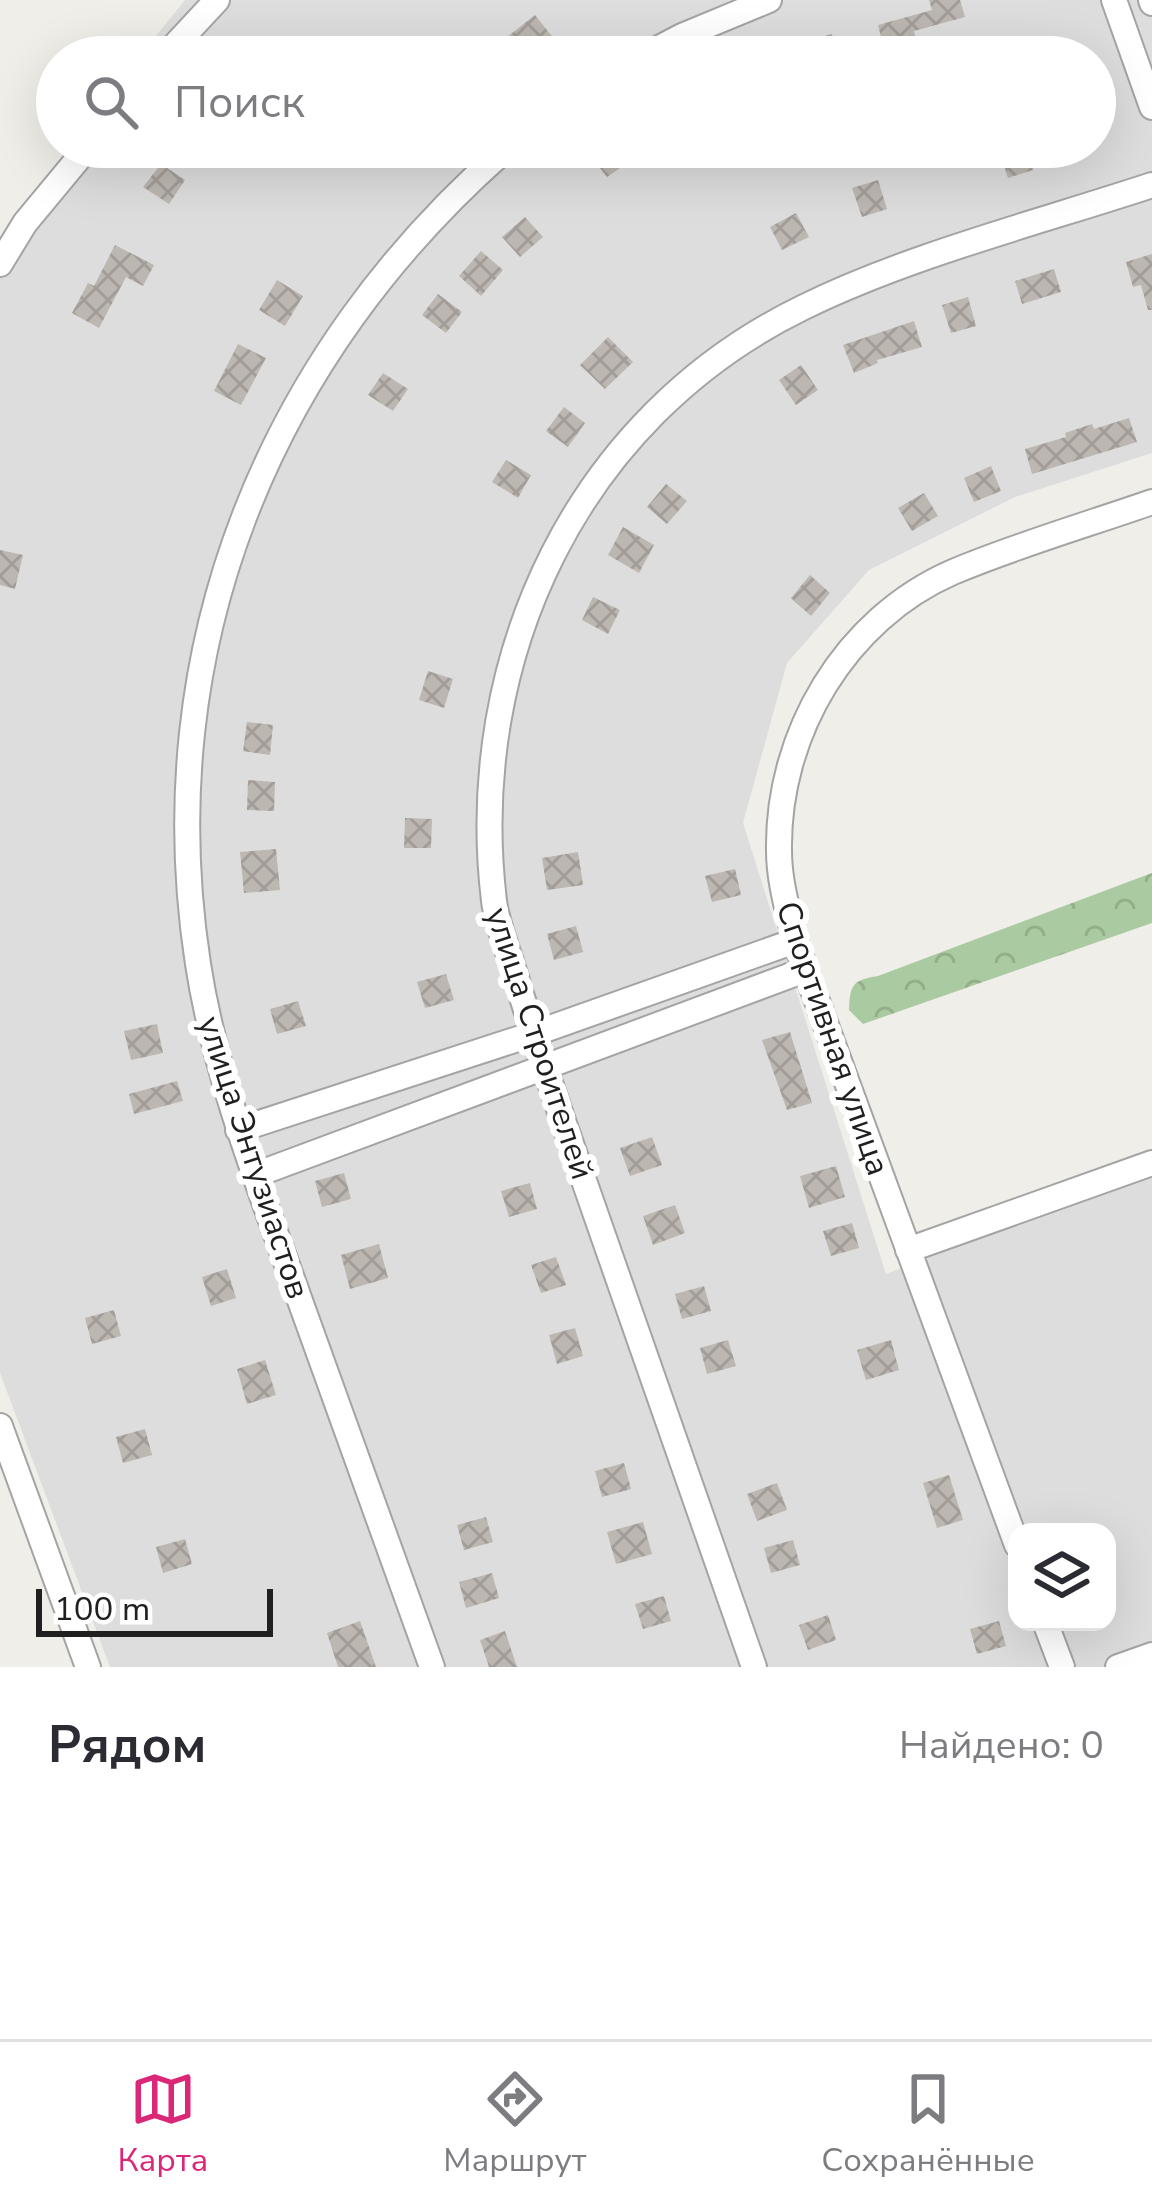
<!DOCTYPE html>
<html lang="ru">
<meta charset="utf-8">
<style>
body{margin:0;font-family:"Nunito Sans",sans-serif;background:#f7f7f7;color:#2b2b33}
.controls{position:absolute;right:36px;bottom:36px;display:grid;overflow:hidden;border-radius:24px;box-shadow:0 12px 48px #0002}
.controls button{width:108px;height:108px;display:grid;place-items:center;padding:0;border:0;border-bottom:3px solid #e1e1e2;background:#fff;color:#2b2b33;font:60px sans-serif}
.scale{position:absolute;left:36px;bottom:30px;width:237px;box-sizing:border-box;padding-left:12px;border:6px solid #202020;border-top:0;font-size:33px;line-height:42px;white-space:nowrap;color:#202020;-webkit-text-stroke:9px #fff;paint-order:stroke}
.list{margin:0;padding:0;list-style:none}
h2{display:flex;justify-content:space-between;align-items:center;height:156px;margin:0;padding:0 48px;font-size:51px}
h2 small{font-size:39px;font-weight:400;color:#7c7c81}
.icon{flex:none;width:66px;height:66px;fill:none;stroke:currentColor;stroke-width:2;stroke-linecap:round;stroke-linejoin:round}
.map{position:relative;flex:none;width:1152px;height:1667px;overflow:hidden}
.search{position:absolute;background:#fff;box-shadow:0 12px 48px #0002;left:36px;right:36px;top:36px;height:132px;display:flex;align-items:center;gap:30px;box-sizing:border-box;padding:0 42px;border-radius:66px;color:#7c7c81;font-size:45px}
.sheet{height:372px;background:#fff}
nav{display:flex;justify-content:space-around;align-items:center;box-sizing:border-box;height:168px;border-top:3px solid #e1e1e2;background:#fff;font-size:33px;color:#7c7c81}
nav a{display:grid;justify-items:center;gap:6px}
nav .on{color:#db2777}
.map>svg:first-child{display:block}
.residential{fill:#dedddd;fill-rule:evenodd}
.forest{fill:url(#forest-crowns)}
.building{fill:url(#building-cross-hatch)}
.lines{fill:none;stroke-linecap:round;stroke-linejoin:round}
.minor-casing{stroke:#a4a4a4;stroke-width:28}
.minor{stroke:#fff;stroke-width:24}
.labels{text-anchor:middle;stroke-width:12;stroke-linejoin:round;paint-order:stroke}
.street-label{font-size:33px;fill:#202020;stroke:#fff}
</style>
<div class="map">
<svg width="1152" height="1667" viewBox="0 0 1152 1667">
<defs>
<pattern id="forest-crowns" width="20" height="18" patternUnits="userSpaceOnUse" patternTransform="scale(3)"><rect width="20" height="18" fill="#aacba1"/><path d="M2 6a3 3 0 1 1 6 0M12 15a3 3 0 1 1 6 0" fill="none" stroke="#92ae8a"/></pattern>
<pattern id="building-cross-hatch" width="8" height="8" patternUnits="userSpaceOnUse" patternTransform="scale(3)"><rect width="8" height="8" fill="#bdb7b1"/><path d="M0 0l8 8M0 8l8-8" fill="none" stroke="#a29d98"/></pattern>
</defs>
<rect width="100%" height="100%" fill="#f0eee8"/>
<path class="residential" d="M185,0H1152V453L1015,497L869,570L787,663L743,823L886,1274L1152,1173V1667H110L0,1373V246L73,147H1095V57H139ZM1017,1532H1107V1622H1017Z"/>
<path class="forest" d="M1152,873V923L863,1024L849,1010C850,984 853,980 878,976Z"/>
<path class="building" d="M929,0H960L965,17L914,31L919,52L886,57L878,25L932,10Z
M535,15L554,39L531,57H523L507,37Z
M832,34L838,57H800L796,44Z
M598,147H618L629,162L607,177L589,154Z
M998,147H1026L1033,170L1008,178Z
M161,164L185,180L169,204L143,187Z
M878,180L887,209L862,217L852,188Z
M796,213L809,237L782,250L770,227Z
M525,217L543,237L520,257L502,237Z
M115,245L154,265L143,286L126,277L99,328L72,313L88,283L94,286Z
M481,251L503,270L481,296L459,276Z
M1152,254V310H1148L1141,285L1133,287L1126,262Z
M1054,269L1061,292L1022,304L1015,281Z
M277,280L303,296L285,326L259,310Z
M438,294L462,312L446,333L422,315Z
M968,297L976,326L951,333L942,305Z
M914,321L922,347L877,360L878,363L854,373L843,345Z
M608,337L633,362L605,389L580,365Z
M238,344L266,358L241,405L214,391Z
M801,365L818,390L796,405L779,380Z
M383,373L408,389L393,411L368,395Z
M564,407L585,423L568,447L546,431Z
M1129,418L1137,442L1032,474L1025,449L1066,437L1065,433L1092,424L1094,429Z
M506,460L531,475L518,498L492,482Z
M991,466L1001,491L974,502L964,478Z
M666,484L687,501L667,524L647,507Z
M924,493L938,516L912,531L898,508Z
M623,527L654,545L639,573L608,555Z
M0,550L23,555L15,589L0,585Z
M810,575L830,593L811,616L791,598Z
M593,597L620,610L608,634L582,620Z
M428,671L453,679L444,708L419,700Z
M247,722L273,725L270,755L243,751Z
M248,780L275,782L274,811L247,810Z
M405,818L432,819L431,848H404Z
M276,849L280,890L244,893L240,852Z
M578,852L583,885L547,890L542,858Z
M735,869L741,895L712,902L705,876Z
M576,926L583,952L554,960L547,934Z
M446,974L454,1000L425,1008L417,982Z
M298,1001L306,1026L277,1034L270,1009Z
M157,1024L163,1053L131,1060L124,1031Z
M790,1032L812,1103L787,1110L762,1040Z
M177,1081L183,1101L134,1114L129,1094Z
M652,1137L662,1165L630,1176L620,1148Z
M836,1166L845,1197L809,1208L800,1176Z
M344,1173L351,1199L322,1207L315,1181Z
M530,1183L537,1209L509,1217L501,1191Z
M675,1205L685,1233L653,1245L643,1216Z
M852,1223L859,1248L831,1256L823,1231Z
M379,1244L388,1278L350,1289L341,1255Z
M556,1257L566,1285L541,1293L531,1265Z
M227,1269L236,1298L211,1306L202,1277Z
M704,1286L711,1311L682,1319L675,1294Z
M114,1310L121,1336L92,1344L85,1318Z
M575,1328L583,1356L557,1364L549,1335Z
M728,1340L736,1366L707,1374L700,1348Z
M891,1340L899,1370L866,1380L857,1350Z
M265,1360L276,1395L247,1404L237,1369Z
M145,1429L152,1455L123,1463L116,1437Z
M624,1463L631,1489L602,1497L595,1471Z
M949,1475L963,1520L937,1528L923,1483Z
M777,1483L787,1510L757,1521L747,1494Z
M486,1517L493,1542L464,1550L457,1525Z
M643,1522L652,1554L616,1564L607,1532Z
M185,1539L192,1564L163,1573L156,1547Z
M793,1540L800,1565L771,1573L764,1548Z
M492,1573L499,1598L466,1608L459,1582Z
M664,1596L671,1621L643,1629L635,1604Z
M828,1615L836,1640L808,1650L799,1625Z
M360,1621L376,1667H338L327,1633Z
M999,1621L1006,1646L977,1654L970,1629Z
M505,1631L517,1667H489L480,1640Z"/>
<g class="lines">
<g class="minor-casing">
<path id="minor" d="M1114,0L1152,107
M1151,0L1152,3
M164,57L217,0
M642,57L682,36L769,0
M0,264L25,223L88,147
M238,1130L533,1034L795,941
M255,1175L805,970
M908,1250L1152,1163
M0,1426L88,1667
M1017,1545L795,941C788,911 779,881 779,851C777,734 845,619 953,572C1017,545 1086,525 1152,502
M1045,1622L1062,1667
M432,1667C386,1539 340,1412 294,1284C256,1179 215,1074 198,964C149,647 269,355 508,147
M754,1667C694,1496 634,1325 575,1155C554,1095 533,1035 515,974C508,950 497,925 494,901C465,658 577,418 802,308C907,256 1040,222 1152,185
M1118,1667L1152,1655"/>
</g>
<use href="#minor" class="minor"/>
</g>
<g class="labels">
<g class="street-label">
<text transform="translate(834 1038) rotate(71)" y="12">Спортивная улица</text>
<text transform="translate(541 1043) rotate(72)" y="12">улица Строителей</text>
<text transform="translate(255 1157) rotate(72)" y="12">улица Энтузиастов</text>
</g>
</g>
</svg>
<div class="controls">
<button><svg class="icon" aria-label="layers" viewBox="0 0 24 24"><path d="M12 4l9 5-9 5-9-5zM3 14l9 5 9-5"/></svg></button>
</div>
<div class="scale">100 m</div>
<div class="search"><svg class="icon" aria-label="search" viewBox="0 0 24 24"><circle cx="10" cy="10" r="6"/><path d="M15 15l6 6"/></svg>Поиск</div>
</div>
<section class="sheet">
<h2>Рядом<small>Найдено: 0</small></h2>
<ul class="list">
</ul>
</section>
<nav>
<a class="on"><svg class="icon" aria-label="map" viewBox="0 0 24 24"><path d="M3 6l6-2 6 2 6-2v14l-6 2-6-2-6 2zM9 4v14M15 6v14"/></svg>Карта</a>
<a><svg class="icon" aria-label="directions" viewBox="0 0 24 24"><path d="M12 3l9 9-9 9-9-9zM9 14v-3h6M13 9l2 2-2 2"/></svg>Маршрут</a>
<a><svg class="icon" aria-label="saved" viewBox="0 0 24 24"><path d="M7 4h10v16l-5-4-5 4z"/></svg>Сохранённые</a>
</nav>
